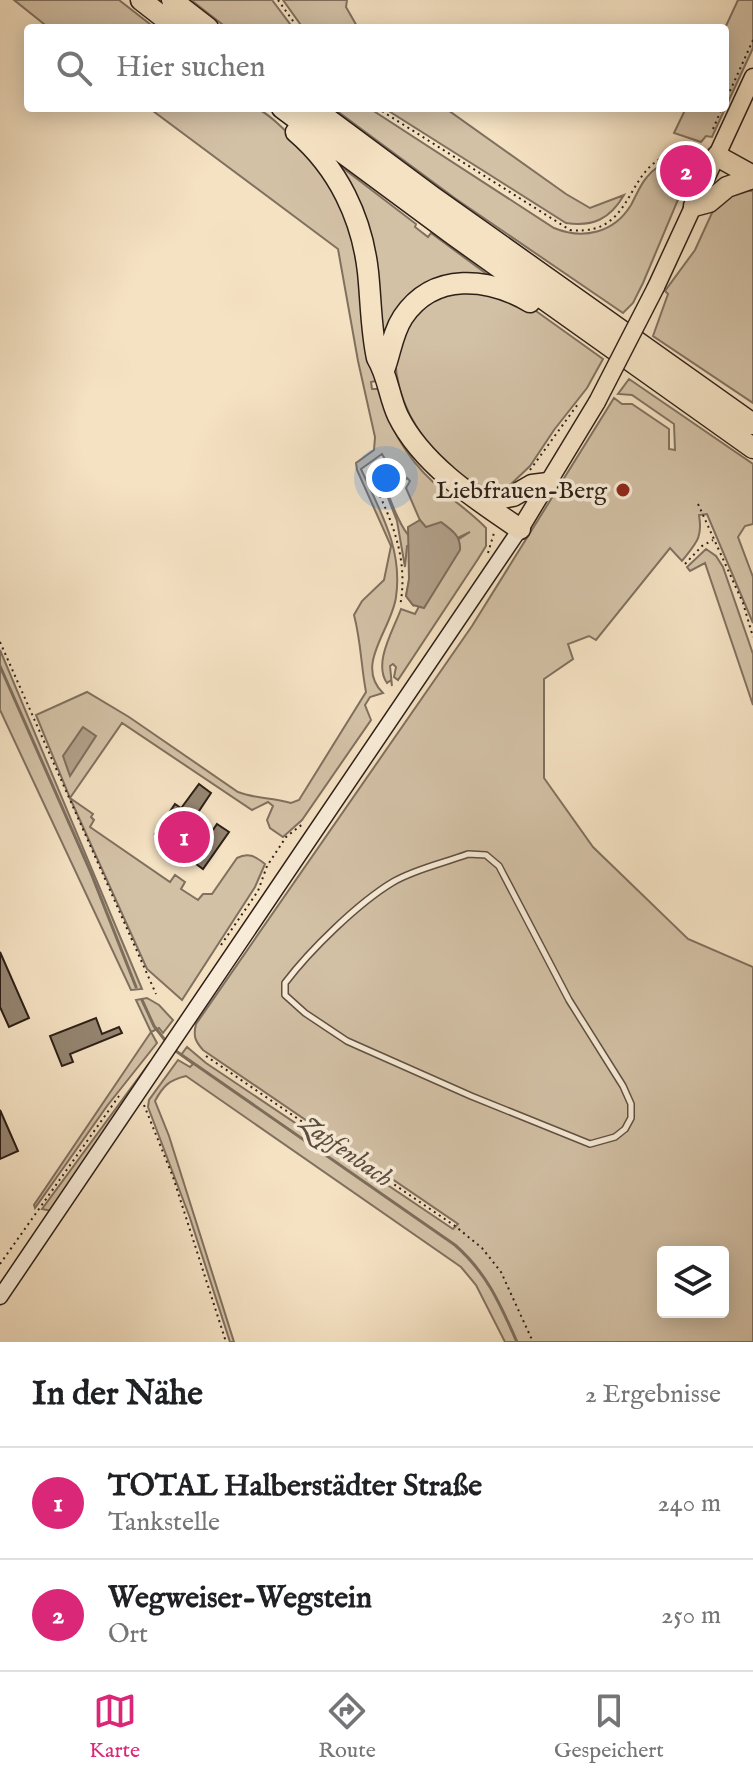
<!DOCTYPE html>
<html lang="de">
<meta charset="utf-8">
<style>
body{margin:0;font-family:"IM FELL English",serif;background:#f6f6f6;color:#202124}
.controls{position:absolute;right:24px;bottom:24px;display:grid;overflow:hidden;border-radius:8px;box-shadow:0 4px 20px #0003}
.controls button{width:72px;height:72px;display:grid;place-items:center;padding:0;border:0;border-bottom:2px solid #e0e0e0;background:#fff;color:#202124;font:40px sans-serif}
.you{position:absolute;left:386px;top:478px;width:28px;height:28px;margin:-20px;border:6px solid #fff;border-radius:50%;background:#1a73e8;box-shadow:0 0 0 12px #1a73e833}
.badge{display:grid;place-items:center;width:52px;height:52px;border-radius:50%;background:#db2777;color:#fff;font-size:26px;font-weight:700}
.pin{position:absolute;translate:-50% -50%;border:4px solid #fff;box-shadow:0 2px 8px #0006}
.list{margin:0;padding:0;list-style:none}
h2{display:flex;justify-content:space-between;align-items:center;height:104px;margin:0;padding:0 32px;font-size:34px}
h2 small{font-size:26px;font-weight:400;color:#757577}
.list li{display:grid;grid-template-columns:52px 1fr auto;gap:24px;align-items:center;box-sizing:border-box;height:112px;padding:0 32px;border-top:2px solid #e0e0e0}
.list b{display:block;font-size:30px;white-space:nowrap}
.list p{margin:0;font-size:26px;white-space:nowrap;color:#757577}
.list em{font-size:26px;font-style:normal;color:#757577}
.icon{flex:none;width:44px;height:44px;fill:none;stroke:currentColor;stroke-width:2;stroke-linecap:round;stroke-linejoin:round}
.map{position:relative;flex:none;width:753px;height:1342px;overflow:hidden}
.search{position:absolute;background:#fff;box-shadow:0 4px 20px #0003;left:24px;right:24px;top:24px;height:88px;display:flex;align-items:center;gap:20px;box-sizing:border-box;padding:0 28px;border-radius:8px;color:#757577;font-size:30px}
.sheet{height:328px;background:#fff}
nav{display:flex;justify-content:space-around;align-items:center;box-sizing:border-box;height:112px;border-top:2px solid #e0e0e0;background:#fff;font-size:22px;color:#757577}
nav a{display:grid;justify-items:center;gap:4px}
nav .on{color:#db2777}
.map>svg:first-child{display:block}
.green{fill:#d3c1a6;stroke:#80705f;stroke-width:2;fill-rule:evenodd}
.water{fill:#b1a089;stroke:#7d6d5c;stroke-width:2}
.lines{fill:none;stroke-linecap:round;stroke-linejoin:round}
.stream{stroke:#7d6d5c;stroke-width:3}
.building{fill:#958571;stroke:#2e2018;stroke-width:2}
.service-casing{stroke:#605043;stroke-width:8}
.secondary-casing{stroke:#2e2018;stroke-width:17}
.primary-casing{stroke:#2e2018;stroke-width:19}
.motorway-casing{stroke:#2e2018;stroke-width:23}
.path{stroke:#2e2018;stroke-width:2;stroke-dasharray:2 4;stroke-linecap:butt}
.service{stroke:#f8ecd8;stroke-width:5}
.secondary{stroke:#f8ecd8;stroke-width:14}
.primary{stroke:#f5e2c3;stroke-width:16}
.motorway{stroke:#f5e2c3;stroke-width:20}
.primary-bridge-casing{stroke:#2e2018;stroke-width:19;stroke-linecap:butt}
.primary-bridge{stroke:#f5e2c3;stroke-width:16}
.poi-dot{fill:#8f2418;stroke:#f8ecd8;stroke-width:3}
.labels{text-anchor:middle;stroke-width:7;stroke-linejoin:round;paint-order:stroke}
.poi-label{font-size:24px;fill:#2e2018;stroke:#f8ecd8;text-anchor:end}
.water-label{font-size:26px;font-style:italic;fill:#5c4d40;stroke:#f8ecd8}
</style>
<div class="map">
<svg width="753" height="1342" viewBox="0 0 753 1342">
<rect width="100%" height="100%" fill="#f5e2c3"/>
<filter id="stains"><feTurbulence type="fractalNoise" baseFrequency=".0025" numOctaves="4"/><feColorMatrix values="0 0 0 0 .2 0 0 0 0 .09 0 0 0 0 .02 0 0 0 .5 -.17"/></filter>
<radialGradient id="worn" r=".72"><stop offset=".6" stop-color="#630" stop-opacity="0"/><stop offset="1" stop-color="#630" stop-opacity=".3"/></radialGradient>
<path class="green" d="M14,0H119L155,28H49Z
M191,0H272L293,28H227Z
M283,0H347L346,7L358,28H303Z
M738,0H753V48L712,137L706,136L701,142L674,133L686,108H725V28Z
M149,108C180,108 225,104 254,108C265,110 279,125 288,133C368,204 358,285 376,381L371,382L372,389H380C387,424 406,457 433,482C450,499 470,511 486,528V546L478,559L398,680L394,677L396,667L393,664L390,666L392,686L391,680L387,683C373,663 393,631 401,609L415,614L424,597L422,593L414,600L413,605L406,596L412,567L410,546H407L405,567L397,521L385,490L396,479L382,454L361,469C380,511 403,549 396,597C392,629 354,665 383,693L370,697L365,705L371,720L302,820L283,837L270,828L267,820L273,806L268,802L252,810L122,723L70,798L93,814L91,817L94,820L90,827L170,882L175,875L185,882L181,889L198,900L203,894H212L237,858C248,852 255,856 265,864L255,887L182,1000L147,969L70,798L36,715L87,692L129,717L238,792C256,799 271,797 291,803L299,800L366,692C361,666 361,641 354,615L362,601L384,580L391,546L357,470L356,463L374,450L375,437L358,361L338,249ZM407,478L410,481L406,488L425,532L422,540L431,559L445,544L470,532C450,545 437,548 431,573C431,565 430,550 422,543C413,537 420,546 411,538C402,530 392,505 388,493L389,488L401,484Z
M333,108H369L554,228C583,240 614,233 631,205C636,196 640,185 647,177C658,163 676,157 690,171L643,283L633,303L623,313L456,199Z
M384,108H445L566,194L590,208L624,195C610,219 593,227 566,223Z
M335,162L416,224L415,227L428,237L431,233L488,275L487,277L444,279L384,350Z
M745,190L753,191V403L653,336L668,294L665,291L695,250L717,202Z
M456,288L512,298L536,311L603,359L587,388L554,430L530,466L510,485L508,491C442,492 368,382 406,322C418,305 439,298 456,288Z
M629,379L753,464V524L745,526L738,537L753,577V623L707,514L699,515C703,538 696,543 682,561L670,548L596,640L589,636L568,644L573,659L544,679V778L593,847L688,939L753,967V1342H505L476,1285L461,1267L186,1076C169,1080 163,1086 155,1101L169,1136L234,1342H230L190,1218L148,1107L149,1100L178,1060L190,1067L193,1064L181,1055L187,1047L206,1063L453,1229L458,1224L203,1050C195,1041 193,1036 196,1024L472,626L614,398L622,404H632L669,429V449L675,450L674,424L632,395L618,394ZM663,1252H723V1312H663Z
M706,549L716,556L723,567L753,654V705L705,563L690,571L687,567Z
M0,650L142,989L131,990L0,710Z
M147,998L159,1005L173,1020L163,1033L159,1028L151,1032L157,1043L107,1106L35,1208L34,1205L151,1032L136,1000Z
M150,1062L52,1211L42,1209Z"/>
<path class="water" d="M420,520L426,527L441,522C452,530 461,536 460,550L424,608L413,605L406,596L409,579L408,527Z
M83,727L96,736L70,776L63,756Z"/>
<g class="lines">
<path class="stream" d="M0,666L91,873L136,987
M142,1000L154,1026L168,1044
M173,1049L455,1245C487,1273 500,1304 517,1342"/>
</g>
<path class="building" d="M199,784L211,793L195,817L182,807Z
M175,804L201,822L180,852L155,834Z
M217,824L229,832L203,869L192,861Z
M0,952L29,1018L9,1027L0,1007Z
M96,1018L102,1034L119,1027L122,1033L70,1054L73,1062L62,1066L50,1036Z
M0,1110L18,1151L0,1159Z"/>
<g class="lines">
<g class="service-casing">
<path id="service" d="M468,854L486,855L499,866L569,1000L623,1086L631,1104V1118L625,1129L615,1137L590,1144L471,1096L347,1041L305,1013L285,995V983C310,950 358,903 393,882C415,869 444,863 468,854Z"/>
</g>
<g class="secondary-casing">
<path id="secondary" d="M0,1297L520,529"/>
</g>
<g class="primary-casing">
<path id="primary" d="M656,287L753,77
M520,529L597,402"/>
</g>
<g class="motorway-casing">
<path id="motorway" d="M141,0L177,28
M172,0L208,28
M282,108L455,236L753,448
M313,108L433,197L753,424
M296,132C338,168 362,218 368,272C371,301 371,330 377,358C388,376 389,397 398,416C422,465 477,500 520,529
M717,156L753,176
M694,206L709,202L727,187L753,178
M384,370C391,352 392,334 403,317C434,271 489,278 530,302
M483,501L513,496L532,485L548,483"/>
</g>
<path class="path" d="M278,0L298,28
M725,102L753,40
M377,108L570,230C647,238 617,143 700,153
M713,129L722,108
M696,165L701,153
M530,470L578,404
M379,472L371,478C392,519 409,560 400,606
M698,504L743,603L753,637
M488,553L494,533
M685,564L702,546L713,540
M0,642L156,994
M221,945L258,891L267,866L286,837L304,823
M206,1056L455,1226L482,1248L501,1272L533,1342
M144,1105L173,1177L226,1342
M0,1264L119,1096"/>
<use href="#service" class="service"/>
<use href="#secondary" class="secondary"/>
<use href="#primary" class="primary"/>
<use href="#motorway" class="motorway"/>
<g class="primary-bridge-casing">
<path id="primary-bridge" d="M597,402L656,287"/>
</g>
<use href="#primary-bridge" class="primary-bridge"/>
</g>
<circle class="poi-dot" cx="623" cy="490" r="8"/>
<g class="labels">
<g class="poi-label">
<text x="607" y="498">Liebfrauen-Berg</text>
</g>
<g class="water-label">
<text transform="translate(347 1150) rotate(35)" y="9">Zapfenbach</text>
</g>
</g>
<rect width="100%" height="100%" filter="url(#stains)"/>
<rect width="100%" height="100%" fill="url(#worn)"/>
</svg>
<div class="controls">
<button><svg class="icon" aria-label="layers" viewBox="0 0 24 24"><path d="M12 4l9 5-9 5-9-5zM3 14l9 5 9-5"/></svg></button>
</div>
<div class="you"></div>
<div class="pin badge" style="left:184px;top:837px">1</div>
<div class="pin badge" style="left:686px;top:171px">2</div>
<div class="search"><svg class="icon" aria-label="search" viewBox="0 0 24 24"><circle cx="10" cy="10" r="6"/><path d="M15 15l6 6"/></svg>Hier suchen</div>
</div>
<section class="sheet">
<h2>In der Nähe<small>2 Ergebnisse</small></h2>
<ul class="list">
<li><span class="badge">1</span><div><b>TOTAL Halberstädter Straße</b><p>Tankstelle</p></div><em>240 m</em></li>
<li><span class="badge">2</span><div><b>Wegweiser-Wegstein</b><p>Ort</p></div><em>250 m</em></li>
</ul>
</section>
<nav>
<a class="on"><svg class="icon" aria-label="map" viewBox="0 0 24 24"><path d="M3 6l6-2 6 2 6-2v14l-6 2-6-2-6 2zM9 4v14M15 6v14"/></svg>Karte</a>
<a><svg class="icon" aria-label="directions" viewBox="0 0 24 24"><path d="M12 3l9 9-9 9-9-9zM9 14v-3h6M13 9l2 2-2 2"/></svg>Route</a>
<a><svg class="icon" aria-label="saved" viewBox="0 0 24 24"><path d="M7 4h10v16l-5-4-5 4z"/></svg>Gespeichert</a>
</nav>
